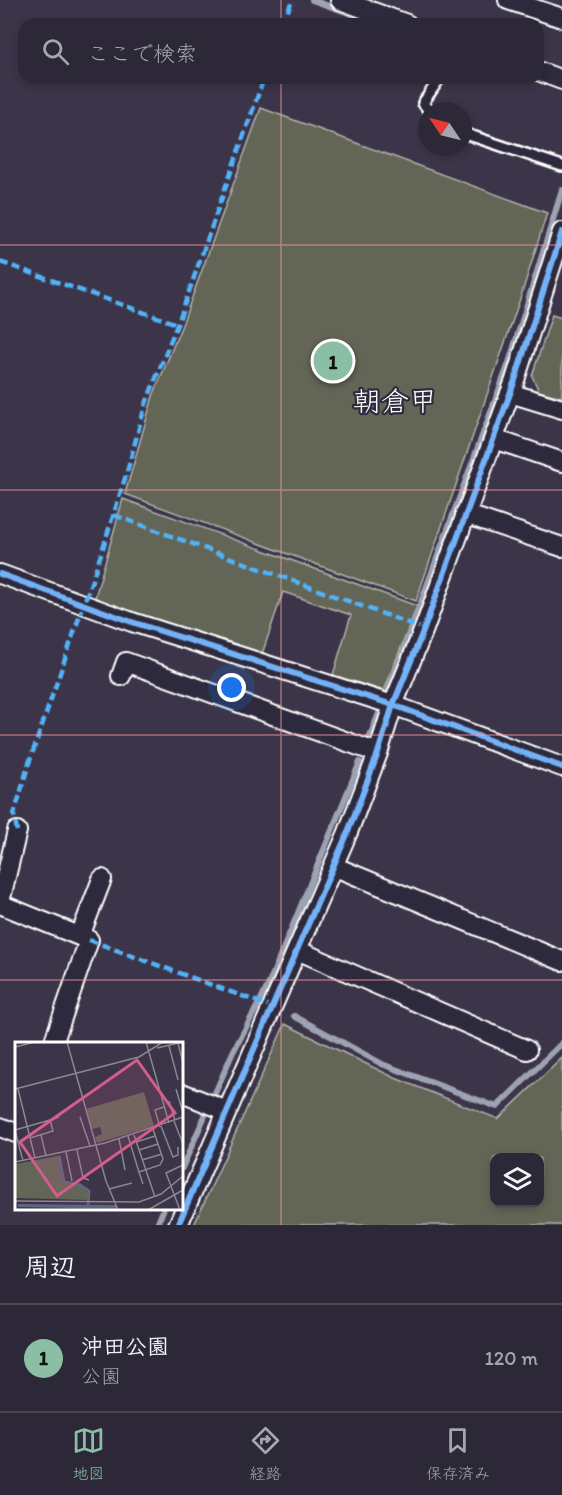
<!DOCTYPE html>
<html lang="ja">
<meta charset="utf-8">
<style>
body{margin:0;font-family:Itim,"Klee One",sans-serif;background:#393442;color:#f1f3f6}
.controls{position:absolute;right:18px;bottom:18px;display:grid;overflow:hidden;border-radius:12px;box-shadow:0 3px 9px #0003}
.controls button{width:54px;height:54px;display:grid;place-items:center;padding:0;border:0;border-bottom:2px solid #484452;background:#2d2837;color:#f1f3f6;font:30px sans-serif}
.compass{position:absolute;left:418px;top:102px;width:54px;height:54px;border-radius:50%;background:#2d2837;box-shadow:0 3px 9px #0003;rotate:305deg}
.you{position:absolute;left:232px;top:688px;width:21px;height:21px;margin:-15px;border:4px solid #fff;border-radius:50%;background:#1a73e8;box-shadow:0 0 0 9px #1a73e833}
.badge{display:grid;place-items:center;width:39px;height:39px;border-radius:50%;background:#8abfa5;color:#111;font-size:20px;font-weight:700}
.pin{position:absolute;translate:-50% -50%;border:3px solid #fff;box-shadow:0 2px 6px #0006}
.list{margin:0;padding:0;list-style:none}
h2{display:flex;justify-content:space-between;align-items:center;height:78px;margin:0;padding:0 24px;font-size:26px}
h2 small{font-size:20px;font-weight:400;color:#a7a6ad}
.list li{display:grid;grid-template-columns:39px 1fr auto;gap:18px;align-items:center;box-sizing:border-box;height:108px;padding:0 24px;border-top:2px solid #484452}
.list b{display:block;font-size:22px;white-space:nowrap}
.list p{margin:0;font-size:20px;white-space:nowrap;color:#a7a6ad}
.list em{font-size:20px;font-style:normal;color:#a7a6ad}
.icon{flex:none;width:33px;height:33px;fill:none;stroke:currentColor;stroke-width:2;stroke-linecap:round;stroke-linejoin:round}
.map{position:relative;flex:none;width:562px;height:1225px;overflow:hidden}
.search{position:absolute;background:#2d2837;box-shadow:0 3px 9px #0003;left:18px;right:18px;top:18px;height:66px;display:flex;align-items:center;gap:15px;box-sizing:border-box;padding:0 21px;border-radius:18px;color:#a7a6ad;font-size:22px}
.sheet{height:186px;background:#2d2837}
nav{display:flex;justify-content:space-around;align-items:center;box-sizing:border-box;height:84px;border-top:2px solid #484452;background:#2d2837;font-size:16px;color:#a7a6ad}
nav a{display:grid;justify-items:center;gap:3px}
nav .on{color:#8abfa5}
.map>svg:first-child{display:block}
.green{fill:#636557;stroke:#b1b2ab;stroke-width:1.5;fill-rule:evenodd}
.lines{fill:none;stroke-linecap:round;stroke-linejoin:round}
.stream{stroke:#9da3b2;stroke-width:6}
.service-casing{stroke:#fff;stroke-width:14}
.minor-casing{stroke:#fff;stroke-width:22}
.service{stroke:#2f2a3d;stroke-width:9}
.minor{stroke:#2f2a3d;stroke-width:18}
.quiet{stroke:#52b3f8;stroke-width:4.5;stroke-dasharray:9 4.5;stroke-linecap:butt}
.cycleway-casing{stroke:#2f2a3d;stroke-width:10}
.cycleway{stroke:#73b2f8;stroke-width:6}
.grid{fill:none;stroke:#ff9aa2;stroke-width:1.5;stroke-opacity:0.55}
.labels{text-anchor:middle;stroke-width:4.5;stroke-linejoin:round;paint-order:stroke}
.quarter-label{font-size:28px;fill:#fff;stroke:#2f2a3d}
.inset-river{fill:none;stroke:#5c667f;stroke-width:3}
.inset-road{fill:none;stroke:#8a8692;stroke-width:1.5}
.view{fill:#d45d8c;fill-opacity:0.15;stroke:#d45d8c;stroke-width:3}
.inset-edge{fill:none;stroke:#fff;stroke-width:3}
</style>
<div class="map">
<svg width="562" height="1225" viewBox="0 0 562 1225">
<rect width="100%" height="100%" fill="#3c3549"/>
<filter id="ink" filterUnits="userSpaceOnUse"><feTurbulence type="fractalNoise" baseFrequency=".0167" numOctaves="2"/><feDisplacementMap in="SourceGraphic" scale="12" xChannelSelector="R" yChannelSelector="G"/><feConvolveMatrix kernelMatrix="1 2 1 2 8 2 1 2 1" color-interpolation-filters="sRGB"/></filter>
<g filter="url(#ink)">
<path class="green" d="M261,108L547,213L521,296L416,601L125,494L153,396L182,325Z
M552,315L562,318V397L539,391L532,376Z
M123,499L417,606L384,691L333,675L351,615L283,592L262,654L94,601Z
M285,1024L395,1078L498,1119L562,1058V1225H194ZM494,1158H540V1202H494Z"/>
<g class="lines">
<path class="stream" d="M312,0L380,24
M387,694L509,363L562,190
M368,741L381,708
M294,1016L382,1064L497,1107L562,1043
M182,1168L233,1052L268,986L360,762
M157,1225L164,1208"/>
<g class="service-casing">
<path id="service" d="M429,111L423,103L440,78
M463,133L562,166"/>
</g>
<g class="minor-casing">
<path id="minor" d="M340,0L407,24
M508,0L562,18
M538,71L562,80
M510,393L562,409
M494,439L562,462
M465,514L562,547
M0,574L132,622L393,705L562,767
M121,676L126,662L378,753
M333,866L562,961
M0,902L17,831
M0,904L89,940L53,1044
M80,936L102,879
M297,950L527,1050
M182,1093L227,1111
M0,1127L16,1133
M178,1225L348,832L378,753L393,705L424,629L515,380L562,232"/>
</g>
<use href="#service" class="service"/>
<use href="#minor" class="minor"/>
<path class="quiet" d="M283,24L292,0
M0,262L177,324
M114,515L424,629
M17,831L14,815L28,766L101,554L127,472L145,406L180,317L264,78
M89,940L272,1007"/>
<g class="cycleway-casing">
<path id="cycleway" d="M0,574L132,622L393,705L562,767
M178,1225L348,832L378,753L393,705L424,629L515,380L562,232"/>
</g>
<use href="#cycleway" class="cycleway"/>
</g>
</g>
<path class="grid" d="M281,0V24M281,78V1225M0,245H562M0,490H562M0,735H562M0,980H562"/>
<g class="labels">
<g class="quarter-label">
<text x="395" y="411">朝倉甲</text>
</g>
</g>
<g transform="translate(15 1042)">
<rect width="168" height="168" fill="#3c3549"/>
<path d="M129,50L139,84L82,101L80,95L87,92L85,85L77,87L71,67ZM43,114L48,140L65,144L73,150V158L1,156L0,122Z" fill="#636557"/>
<path d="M3,162L101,163V167L3,165Z" fill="#5c667f"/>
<path class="inset-river" d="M44,114L49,140L65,143L74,149L73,165"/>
<path class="inset-road" d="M52,0L91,139L103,168M131,0L154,81M163,1L168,21M154,4L163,38M0,5L20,0M142,6L168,0M0,47L124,15L148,0M3,47L20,116M161,47L168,71M154,59L160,78M65,75L75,104M159,79L168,102M146,84L158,115L163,113V105M145,85L140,68L149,65M0,88L35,78M0,88L8,119M26,93L31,114M119,93L140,155M113,94L124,130M15,96L38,89L35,78L44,75M104,97L110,128M121,100L140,94M62,108L68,136L74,138M124,108L143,102M51,110L57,139M127,118L147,112M0,120L90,101L168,75M128,142L124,130L145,123L148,117L138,87M94,147L117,141M0,159L124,160L146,152L168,134M133,168L168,148M165,168L151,131L168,123"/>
<path class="view" d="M122,18L160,71L42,154L5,100Z"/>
<rect width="168" height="168" class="inset-edge"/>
</g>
</svg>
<div class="controls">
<button><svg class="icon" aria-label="layers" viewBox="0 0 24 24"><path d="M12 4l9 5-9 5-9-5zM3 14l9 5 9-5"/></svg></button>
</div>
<svg class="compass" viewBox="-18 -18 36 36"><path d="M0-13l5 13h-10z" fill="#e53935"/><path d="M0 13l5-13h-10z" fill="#a7a6ad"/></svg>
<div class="you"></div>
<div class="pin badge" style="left:333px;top:361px">1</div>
<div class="search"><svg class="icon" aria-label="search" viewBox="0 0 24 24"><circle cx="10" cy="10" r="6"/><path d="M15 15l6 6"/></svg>ここで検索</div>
</div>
<section class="sheet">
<h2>周辺<small></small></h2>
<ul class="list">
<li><span class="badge">1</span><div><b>沖田公園</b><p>公園</p></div><em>120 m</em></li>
</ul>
</section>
<nav>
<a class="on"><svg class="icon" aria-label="map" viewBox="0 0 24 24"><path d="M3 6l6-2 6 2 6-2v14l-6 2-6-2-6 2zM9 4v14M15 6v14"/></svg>地図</a>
<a><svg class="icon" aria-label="directions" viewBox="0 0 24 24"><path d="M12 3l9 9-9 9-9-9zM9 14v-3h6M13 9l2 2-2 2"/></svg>経路</a>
<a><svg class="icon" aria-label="saved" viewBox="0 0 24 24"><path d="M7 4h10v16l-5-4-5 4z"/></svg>保存済み</a>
</nav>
